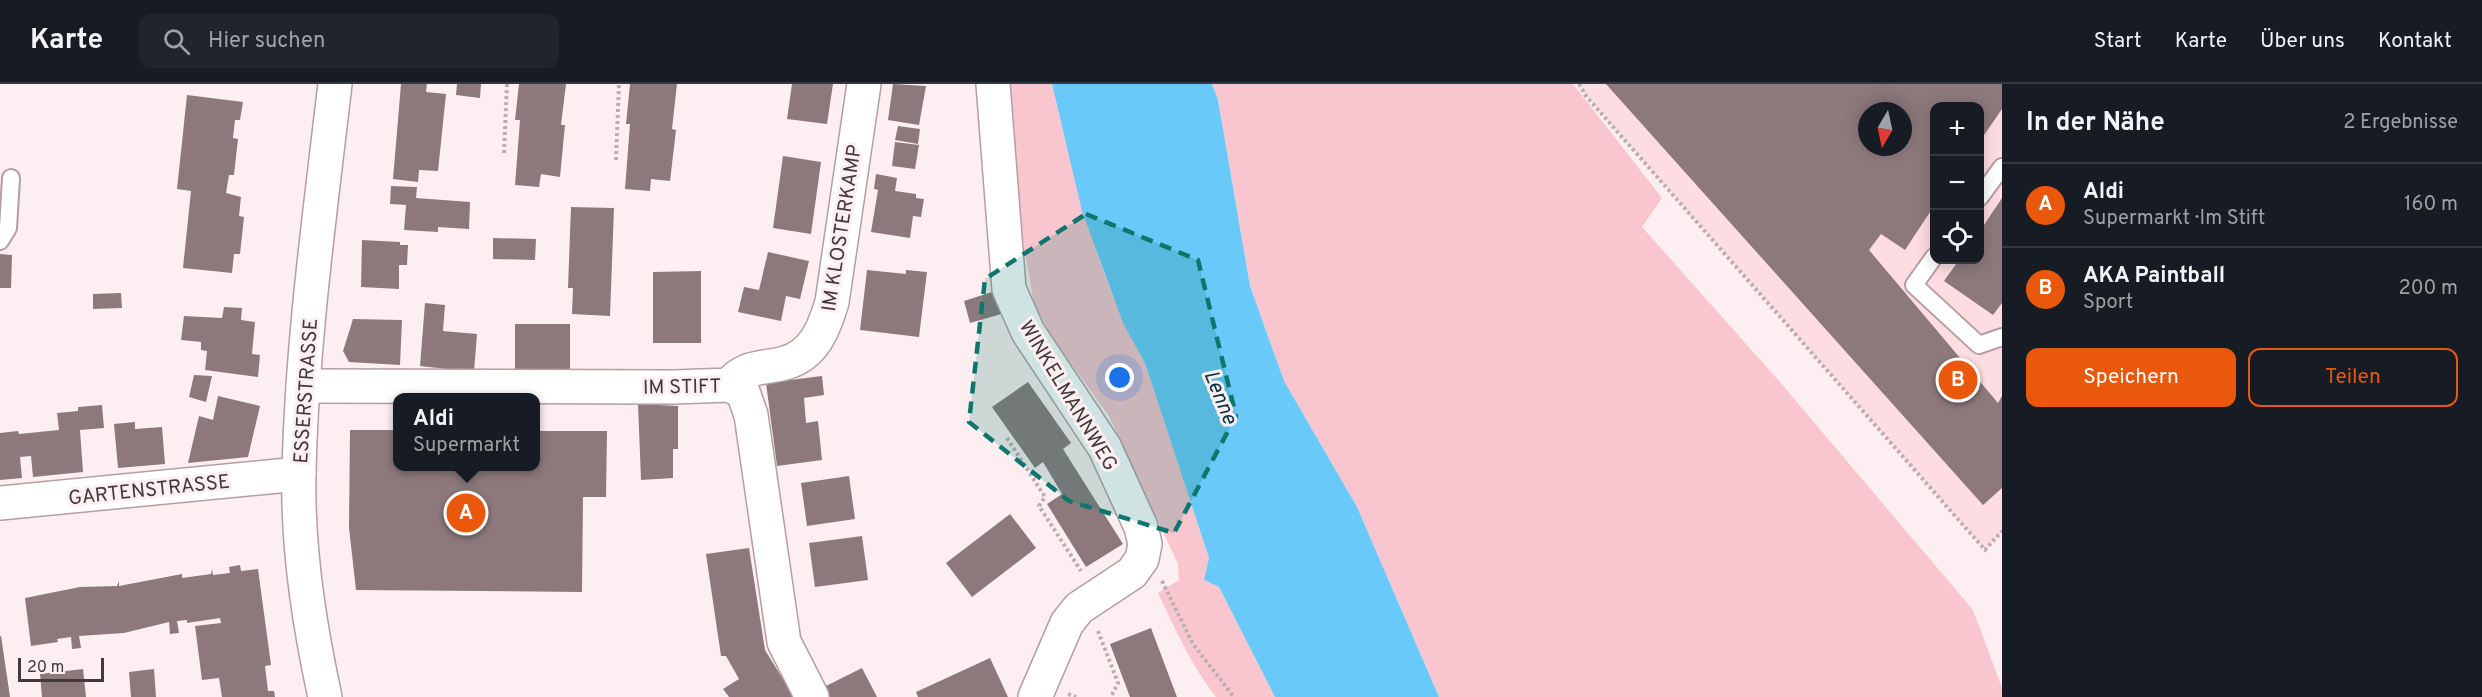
<!DOCTYPE html>
<html lang="de">
<meta charset="utf-8">
<style>
body{margin:0;font-family:Overpass,sans-serif;background:#20242c;color:#f1f3f6}
.controls{position:absolute;right:18px;top:18px;display:grid;overflow:hidden;border-radius:12px;box-shadow:0 3px 15px #0003}
.controls button{width:54px;height:54px;display:grid;place-items:center;padding:0;border:0;border-bottom:2px solid #363941;background:#171b24;color:#f1f3f6;font:30px sans-serif}
.compass{position:absolute;left:1858px;top:18px;width:54px;height:54px;border-radius:50%;background:#171b24;box-shadow:0 3px 15px #0003;rotate:189deg}
.scale{position:absolute;left:18px;bottom:15px;width:86px;box-sizing:border-box;padding-left:6px;border:3px solid #42393a;border-top:0;font-size:16px;line-height:21px;white-space:nowrap;color:#42393a;-webkit-text-stroke:4px #fdeff1;paint-order:stroke}
.you{position:absolute;left:1120px;top:294px;width:21px;height:21px;margin:-15px;border:4px solid #fff;border-radius:50%;background:#1a73e8;box-shadow:0 0 0 9px #1a73e833}
.badge{display:grid;place-items:center;width:39px;height:39px;border-radius:50%;background:#ea580c;color:#fff;font-size:20px;font-weight:700}
.pin{position:absolute;translate:-50% -50%;border:3px solid #fff;box-shadow:0 2px 6px #0006}
.popup{position:absolute;left:393px;top:309px;width:147px;height:78px;box-sizing:border-box;display:grid;place-content:center;border-radius:12px;background:#171b24;filter:drop-shadow(0 2px 4px #0005);font-size:20px;white-space:nowrap;color:#9ea1a6}
.popup b{font-size:22px;color:#f1f3f6}
.popup::after{content:'';position:absolute;left:50%;top:100%;margin-left:-12px;border:12px solid transparent;border-top-color:#171b24}
.list{margin:0;padding:0;list-style:none}
h2{display:flex;justify-content:space-between;align-items:center;height:78px;margin:0;padding:0 24px;font-size:26px}
h2 small{font-size:20px;font-weight:400;color:#9ea1a6}
.list li{display:grid;grid-template-columns:39px 1fr auto;gap:18px;align-items:center;box-sizing:border-box;height:84px;padding:0 24px;border-top:2px solid #363941}
.list b{display:block;font-size:22px;white-space:nowrap}
.list p{margin:0;font-size:20px;white-space:nowrap;color:#9ea1a6}
.list em{font-size:20px;font-style:normal;color:#9ea1a6}
.actions{display:flex;gap:12px;padding:18px 24px}
.actions a{flex:1;padding:14px 0;border:2px solid #ea580c;border-radius:12px;text-align:center;font-size:21px;color:#ea580c}
.actions .main{background:#ea580c;color:#fff}
.icon{flex:none;width:33px;height:33px;fill:none;stroke:currentColor;stroke-width:2;stroke-linecap:round;stroke-linejoin:round}
.map{position:relative;flex:none;width:2002px;height:613px;overflow:hidden}
header{display:flex;align-items:center;gap:36px;box-sizing:border-box;height:84px;padding:0 30px;background:#171b24;border-bottom:2px solid #363941}
header strong{font-size:28px}
nav{display:flex;gap:33px;margin-inline-start:auto;font-size:21px}
.search{width:420px;height:54px;background:#20242c;display:flex;align-items:center;gap:15px;box-sizing:border-box;padding:0 21px;border-radius:12px;color:#9ea1a6;font-size:22px}
main{display:flex}
aside{flex:1;background:#171b24}
.map>svg:first-child{display:block}
.built{fill:#fddde2;fill-rule:evenodd}
.green{fill:#f9c5ce}
.water{fill:#69cafa}
.building{fill:#8d797c;fill-rule:evenodd}
.lines{fill:none;stroke-linecap:round;stroke-linejoin:round}
.service-casing{stroke:#b49ea2;stroke-width:20}
.minor-casing{stroke:#b49ea2;stroke-width:36}
.secondary-casing{stroke:#b49ea2;stroke-width:36}
.path{stroke:#baaeaf;stroke-width:4;stroke-dasharray:3 3;stroke-linecap:butt}
.service{stroke:#fff;stroke-width:16}
.minor{stroke:#fff;stroke-width:33}
.secondary{stroke:#fff;stroke-width:33}
.marked{fill:#0f766e;fill-opacity:0.2;stroke:#0f766e;stroke-width:4.5;stroke-dasharray:12 8;stroke-linejoin:round}
.labels{text-anchor:middle;stroke-width:6;stroke-linejoin:round;paint-order:stroke}
.street-label{font-size:20px;fill:#42393a;stroke:#fdeff1}
.water-label{font-size:21px;font-style:italic;fill:#043145;stroke:#fdeff1}
</style>
<header>
<strong>Karte</strong>
<div class="search"><svg class="icon" aria-label="search" viewBox="0 0 24 24"><circle cx="10" cy="10" r="6"/><path d="M15 15l6 6"/></svg>Hier suchen</div>
<nav><a>Start</a><a>Karte</a><a>Über uns</a><a>Kontakt</a></nav>
</header>
<main>
<div class="map">
<svg width="2002" height="613" viewBox="0 0 2002 613">
<rect width="100%" height="100%" fill="#fdeff1"/>
<path class="built" d="M1579,0H2002V448L1985,466L1586,12ZM1934,22H1980V176H1934ZM1867,27H1903V63H1867Z"/>
<path class="green" d="M1010,0H1052C1074,93 1097,195 1145,279L1209,474L1204,496L1219,503L1275,613H1216C1191,581 1175,545 1158,509L1179,496L1178,480L1109,332L1051,252L1034,219L1021,147Z
M1212,0H1573L1662,114L1642,143L1779,297L1973,526L2002,604V613H1439L1357,423L1284,297L1250,202L1218,16Z"/>
<path class="water" d="M1052,0H1212L1218,16L1250,202L1284,297L1357,423L1439,613H1275L1219,503L1204,496L1209,474L1145,279L1123,239L1082,127Z"/>
<path class="building" d="M401,0H427L426,8L446,10L438,87L419,86L418,98L393,95Z
M457,0H481L480,14L456,11Z
M519,0H566L561,41H565L560,93L541,90L539,103L515,101L520,36H515Z
M630,0H677L672,45L676,46L670,97L651,95L650,107L625,105L630,40H626Z
M792,0H833L827,40L787,35Z
M893,0L926,2L919,41L888,36Z
M1606,0H2002V25L1980,57V22H1934V122L1905,166L1881,150L1869,166L1998,319L2002,312V404L1983,421ZM1867,27H1903V63H1867Z
M187,11L243,18L240,36H235L233,54L238,55L234,91H229L226,109L241,113L239,132L244,133L240,170H234L232,189L183,184L191,107L177,105Z
M898,42L920,45L918,60L895,56Z
M895,58L919,61L915,85L892,82Z
M783,72L821,78L811,150L773,144Z
M876,90L897,94L895,107L916,110V114L924,115L921,133L913,132L910,154L871,148L878,106L874,105Z
M391,102L417,103L416,114L470,118L469,145L438,143V148L404,146L406,121L390,120Z
M2002,114V219L1993,231L1944,197L1959,176H1980V147Z
M571,123L614,124L610,232L572,230L573,204H568Z
M493,154L536,155L535,176L493,175Z
M362,156L400,158V161H408L407,181H399V205L361,203Z
M768,168L809,177L800,215L786,212L781,237L738,228L744,203L759,206Z
M0,170L12,171L11,204H0Z
M867,186L906,190V186L927,188L919,253L860,246Z
M701,187V259H653V188Z
M998,206L1005,229L970,239L964,217Z
M121,209L122,224L93,225V210Z
M425,219L445,221L443,247L477,250L474,288L420,282Z
M224,223L242,224L241,236L255,238L252,270L260,271L258,293L205,286L207,267L201,266V258L181,256L184,232L222,234Z
M353,235L402,236L400,281L349,278L343,267Z
M515,240H570V286L515,285Z
M194,291L212,292L206,318L189,313Z
M822,292L824,311L804,314L806,339L818,337L822,376L777,382L766,299Z
M1028,298L1071,359L1063,365L1123,460L1086,483L1047,420L1062,410L1043,378L1035,384L992,323Z
M218,312L260,322L248,373L188,379L199,332L213,336Z
M638,320L678,322V365H673V394L641,396Z
M102,321L104,344L80,346L83,388L33,393L31,372L20,373L22,394L0,396V349L18,347L19,350L59,346L57,329L78,327V323Z
M135,338V345L162,343L165,380L118,384L114,340Z
M350,346H397V382H535V347H607L606,413H583L582,508L356,506L349,444Z
M849,392L855,435L807,442L801,399Z
M1010,430L1036,464L972,513L946,479Z
M862,452L868,496L815,503L809,459Z
M749,464L765,566L794,613H729L723,605L739,595L726,572H721L706,470Z
M240,481L241,487L258,485L271,581L265,582L268,607H274L275,613H222L219,594L202,596L195,542L221,539L220,534L187,539V536L177,537L179,549L170,550L169,538L124,549L79,552L81,564L72,565L71,553L57,555L58,558L31,562L25,514L80,503L117,502L119,497V502L182,490V494L211,490L212,485L213,491L230,489L229,483Z
M1151,544L1177,613H1130L1110,560Z
M0,552H1L10,613H0Z
M990,574L1008,613H918L916,608Z
M862,584L877,613H824L820,605Z
M83,585L86,613H42L40,590Z
M154,585L156,613H131L129,588Z"/>
<g class="lines">
<g class="service-casing">
<path id="service" d="M1980,113L2002,83
M0,157L8,144L11,94
M1934,173L1914,201L1979,261L2002,253"/>
</g>
<g class="minor-casing">
<path id="minor" d="M993,0L1009,205L1028,248L1105,364L1141,443L1145,460L1142,475L1132,489L1079,524L1067,539L1035,613
M729,301C745,281 763,285 785,279C814,271 824,245 832,218L864,0
M303,302L674,303L729,301L743,308L751,331L784,558L812,613
M0,419L299,390"/>
</g>
<g class="secondary-casing">
<path id="secondary" d="M325,613C309,540 297,463 299,388C302,258 320,129 335,0"/>
</g>
<path class="path" d="M1579,0L1586,12L1985,466L2002,447
M504,69L507,0
M616,76L619,0
M1007,354L1045,413L1039,422L1081,487
M1162,497L1193,560L1234,613
M1098,547L1118,599L1111,613
M1068,610L1076,613"/>
<use href="#service" class="service"/>
<use href="#minor" class="minor"/>
<use href="#secondary" class="secondary"/>
</g>
<path class="marked" d="M1086,130L1198,176L1236,332L1174,449L1069,417L969,338L985,195Z"/>
<g class="labels">
<g class="street-label">
<text transform="translate(841 144) rotate(-81)" y="7">IM KLOSTERKAMP</text>
<text transform="translate(682 302) rotate(-1)" y="7">IM STIFT</text>
<text transform="translate(305 307) rotate(-86)" y="7">ESSERSTRASSE</text>
<text transform="translate(1069 311) rotate(59)" y="7">WINKELMANNWEG</text>
<text transform="translate(149 405) rotate(-6)" y="7">GARTENSTRASSE</text>
</g>
<g class="water-label">
<text transform="translate(1221 313) rotate(68)" y="7">Lenne</text>
</g>
</g>
</svg>
<div class="controls">
<button>+</button>
<button>−</button>
<button><svg class="icon" aria-label="locate" viewBox="0 0 24 24"><circle cx="12" cy="12" r="6"/><path d="M12 2v4M12 18v4M2 12h4M18 12h4"/></svg></button>
</div>
<svg class="compass" viewBox="-18 -18 36 36"><path d="M0-13l5 13h-10z" fill="#e53935"/><path d="M0 13l5-13h-10z" fill="#9ea1a6"/></svg>
<div class="scale">20 m</div>
<div class="you"></div>
<div class="pin badge" style="left:466px;top:429px">A</div>
<div class="popup"><b>Aldi</b>Supermarkt</div>
<div class="pin badge" style="left:1958px;top:296px">B</div>
</div>
<aside>
<h2>In der Nähe<small>2 Ergebnisse</small></h2>
<ul class="list">
<li><span class="badge">A</span><div><b>Aldi</b><p>Supermarkt · Im Stift</p></div><em>160 m</em></li>
<li><span class="badge">B</span><div><b>AKA Paintball</b><p>Sport</p></div><em>200 m</em></li>
</ul>
<div class="actions"><a class="main">Speichern</a><a>Teilen</a></div>
</aside>
</main>
